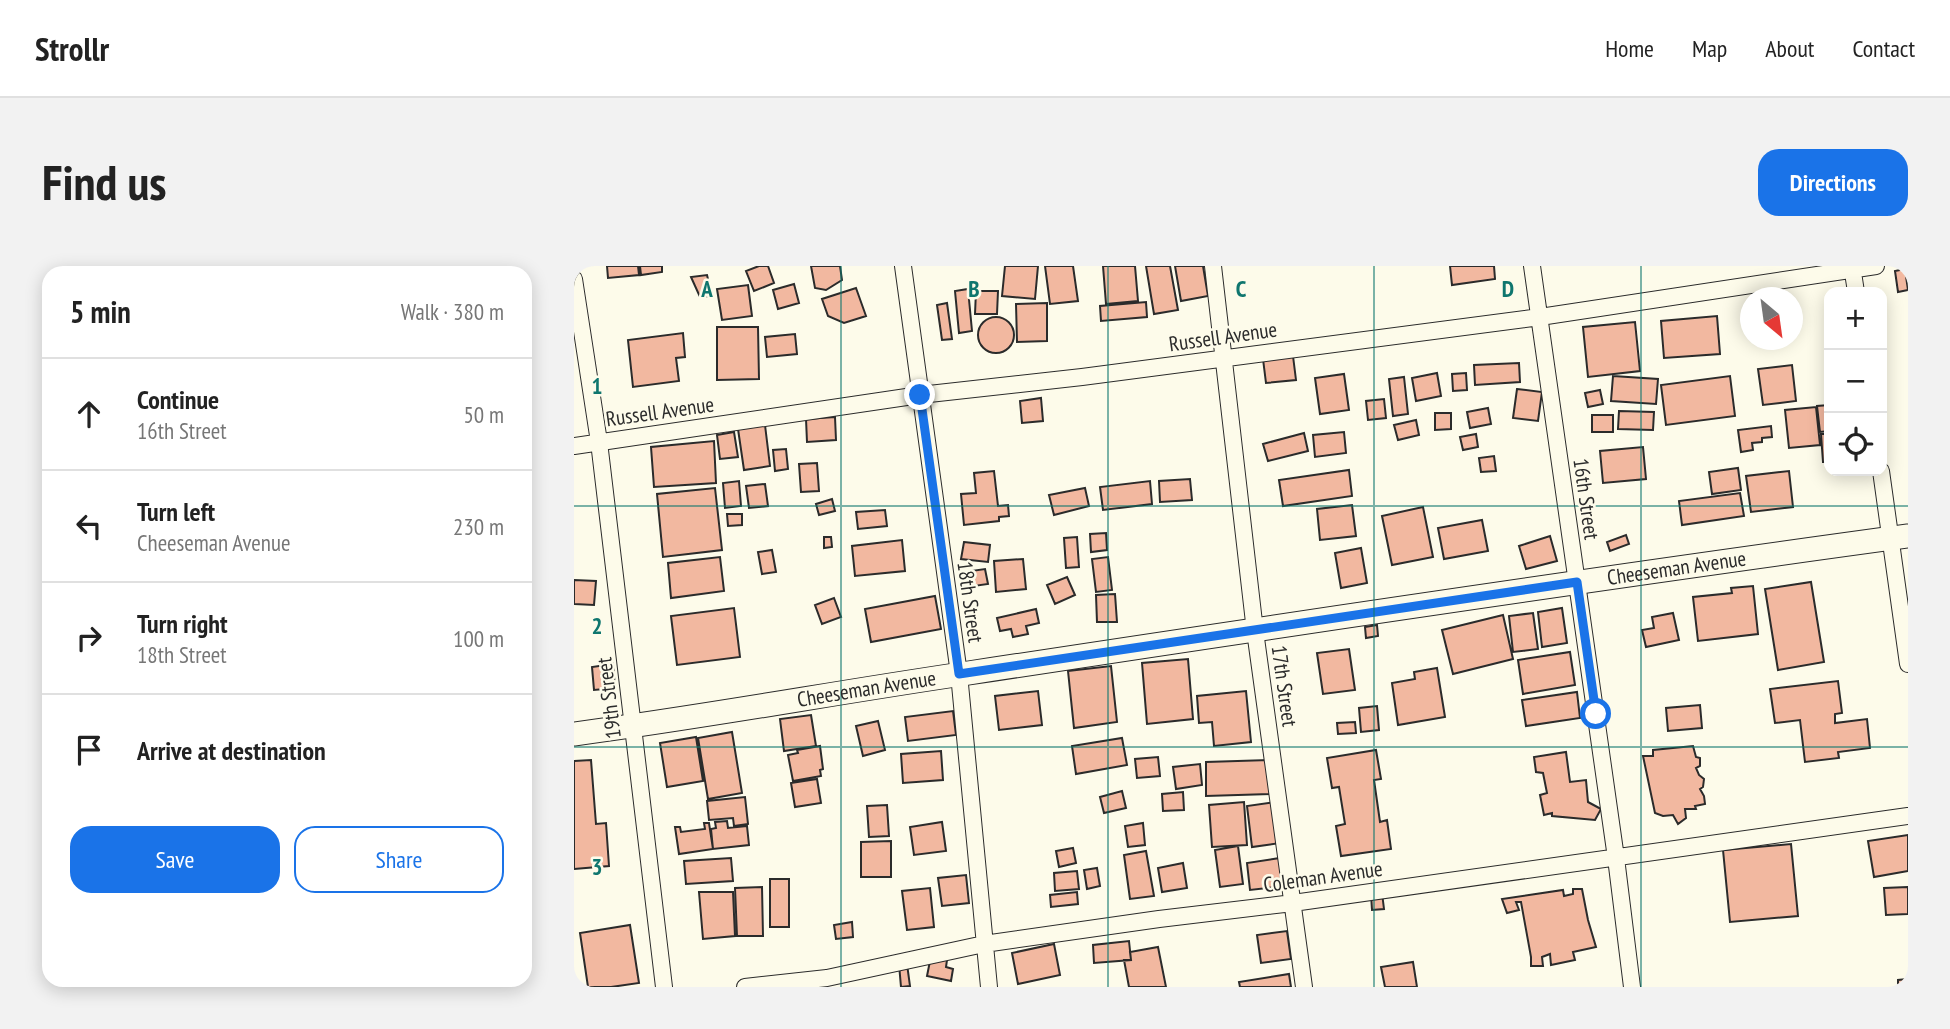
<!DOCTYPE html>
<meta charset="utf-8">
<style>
body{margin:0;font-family:"PT Sans Narrow",sans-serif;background:#f2f2f2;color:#222}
.controls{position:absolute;right:21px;top:21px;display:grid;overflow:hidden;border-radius:14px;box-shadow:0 4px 18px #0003}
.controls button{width:63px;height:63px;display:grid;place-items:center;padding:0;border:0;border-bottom:2px solid #e0e0e0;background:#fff;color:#222;font:35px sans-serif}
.compass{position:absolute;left:1166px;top:21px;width:63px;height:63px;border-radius:50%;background:#fff;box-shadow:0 4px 18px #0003;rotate:151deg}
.stop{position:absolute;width:21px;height:21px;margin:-16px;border:5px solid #1a73e8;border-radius:50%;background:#fff}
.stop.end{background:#1a73e8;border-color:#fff;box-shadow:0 2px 7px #0008}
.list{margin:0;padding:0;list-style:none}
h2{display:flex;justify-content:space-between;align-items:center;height:91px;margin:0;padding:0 28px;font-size:30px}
h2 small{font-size:23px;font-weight:400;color:#767676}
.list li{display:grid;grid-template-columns:46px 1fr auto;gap:21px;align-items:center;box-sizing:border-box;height:112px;padding:0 28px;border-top:2px solid #e0e0e0}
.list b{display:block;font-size:26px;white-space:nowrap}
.list p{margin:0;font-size:23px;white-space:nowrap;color:#767676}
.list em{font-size:23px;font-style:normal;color:#767676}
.actions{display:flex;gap:14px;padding:21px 28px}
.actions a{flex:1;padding:16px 0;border:2px solid #1a73e8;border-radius:21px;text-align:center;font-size:24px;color:#1a73e8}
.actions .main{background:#1a73e8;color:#fff}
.icon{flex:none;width:38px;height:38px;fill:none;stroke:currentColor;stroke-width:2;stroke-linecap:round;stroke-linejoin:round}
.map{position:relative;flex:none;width:1334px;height:721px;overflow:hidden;border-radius:21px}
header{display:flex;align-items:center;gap:42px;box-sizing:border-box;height:98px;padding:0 35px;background:#fff;border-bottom:2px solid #e0e0e0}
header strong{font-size:33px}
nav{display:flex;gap:38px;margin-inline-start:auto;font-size:24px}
.intro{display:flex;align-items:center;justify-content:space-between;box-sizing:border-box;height:168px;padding:0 42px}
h1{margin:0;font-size:49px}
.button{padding:18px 32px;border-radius:21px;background:#1a73e8;color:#fff;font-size:24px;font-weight:700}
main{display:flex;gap:42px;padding:0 42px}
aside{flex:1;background:#fff;border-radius:21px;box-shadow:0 4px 18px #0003}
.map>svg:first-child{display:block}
.building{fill:#f2b8a0;stroke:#2b2b2b;stroke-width:2}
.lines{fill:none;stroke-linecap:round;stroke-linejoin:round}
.street-casing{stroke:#2b2b2b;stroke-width:18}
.secondary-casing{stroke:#2b2b2b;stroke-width:25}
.street{stroke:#fdfbea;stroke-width:16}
.secondary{stroke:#fdfbea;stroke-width:23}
.route{stroke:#1a73e8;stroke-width:9}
.grid{fill:none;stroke:#0f766e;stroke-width:2;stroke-opacity:0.55}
.labels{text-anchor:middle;stroke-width:5;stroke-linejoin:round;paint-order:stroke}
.street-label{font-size:21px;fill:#2b2b2b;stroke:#fdfbea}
.grid-label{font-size:23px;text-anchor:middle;font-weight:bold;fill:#0f766e;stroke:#fdfbea;stroke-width:5;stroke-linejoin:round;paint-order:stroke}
</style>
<header>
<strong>Strollr</strong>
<nav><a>Home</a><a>Map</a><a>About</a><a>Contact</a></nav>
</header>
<div class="intro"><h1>Find us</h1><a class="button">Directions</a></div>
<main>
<aside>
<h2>5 min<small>Walk · 380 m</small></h2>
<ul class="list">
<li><svg class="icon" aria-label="ahead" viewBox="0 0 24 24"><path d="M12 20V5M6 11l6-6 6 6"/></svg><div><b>Continue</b><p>16th Street</p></div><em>50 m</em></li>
<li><svg class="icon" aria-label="left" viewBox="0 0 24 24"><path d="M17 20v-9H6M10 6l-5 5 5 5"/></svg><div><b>Turn left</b><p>Cheeseman Avenue</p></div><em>230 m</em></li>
<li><svg class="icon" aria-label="right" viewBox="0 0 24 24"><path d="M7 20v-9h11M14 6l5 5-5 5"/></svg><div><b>Turn right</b><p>18th Street</p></div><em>100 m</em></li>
<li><svg class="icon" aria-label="arrive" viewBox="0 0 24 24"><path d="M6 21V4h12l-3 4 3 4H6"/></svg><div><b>Arrive at destination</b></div></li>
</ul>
<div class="actions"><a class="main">Save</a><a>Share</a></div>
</aside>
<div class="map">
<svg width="1334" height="721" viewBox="0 0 1334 721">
<rect width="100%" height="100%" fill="#fdfbea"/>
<path class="building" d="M33,0H64L65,9L34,12Z
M66,0H88V6L67,9Z
M185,0H194L200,17L180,25L172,5Z
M237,0H266L268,14L252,24L241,22Z
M431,0H464L461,33L428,30Z
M471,0H499L504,35L476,38Z
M529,0H561L564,35L532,38Z
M572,0H596L604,44L580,48Z
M601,0H629L634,30L607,35Z
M876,0H920L921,13L878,19Z
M1331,3L1334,24L1324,26L1321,5Z
M133,9L138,30L126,31L117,11Z
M220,18L225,37L204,43L199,24Z
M174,19L178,50L148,54L143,23Z
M282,22L292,50L270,57L254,50L248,33Z
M394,23L398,65L385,67L381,25Z
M402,25H424L423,48H401Z
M572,36L573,51L527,55L526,40Z
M373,37L378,73L368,74L363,39Z
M473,37V75L443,76L442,38Z
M1143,50L1146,88L1090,92L1087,55Z
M404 69a18 18 0 1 1 36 0a18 18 0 1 1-36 0Z
M1061,56L1066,105L1014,111L1009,61Z
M143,61H184L185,113L143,114Z
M109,67L111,91L102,92L105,115L59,121L54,74Z
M221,68L223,88L193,91L191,71Z
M719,90L722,114L692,117L689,93Z
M945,97L946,116L901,119L900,99Z
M1218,99L1222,135L1189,139L1184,103Z
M863,107L867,130L842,135L838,112Z
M892,107L893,124L879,125L878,108Z
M770,108L775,144L746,148L741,112Z
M1039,110L1084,113L1082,138L1037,135Z
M1156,110L1161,150L1092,159L1087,119Z
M830,111L834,148L819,150L815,113Z
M943,123L968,126L964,155L939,152Z
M1026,124L1029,138L1014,141L1011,127Z
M467,132L469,155L448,157L446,135Z
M810,133L812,152L794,154L792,135Z
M1255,139V165L1246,166L1243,140Z
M1242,141L1246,179L1215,182L1211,144Z
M914,142L917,158L896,162L893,146Z
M1045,145L1080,146L1079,164L1044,163Z
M861,147H877V163L861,164Z
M1018,149H1039V166H1018Z
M261,151L262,174L233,176L232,153Z
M842,154L845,169L824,174L820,159Z
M191,159L196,200L170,204L164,163Z
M1197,160L1198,171L1188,172V176L1178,177L1179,184L1167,186L1164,164Z
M160,166L164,191L146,193L143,169Z
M770,166L772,187L741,191L739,169Z
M730,167L734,185L694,195L689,178Z
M902,168L904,181L889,184L886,171Z
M1247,168H1255V196H1249Z
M140,175L142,217L80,221L77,181Z
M1069,181L1072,213L1029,217L1026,185Z
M212,183L214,203L201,205L199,184Z
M920,190L922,205L907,206L905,192Z
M243,197L245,225L227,226L225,198Z
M1164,202L1167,224L1138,228L1135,206Z
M775,204L778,230L709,240L705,214Z
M420,205L424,240L434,239L435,250L425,251V255L390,259L387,228L402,227L400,207Z
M1215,205L1219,241L1177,246L1172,210Z
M616,213L618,234L586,236L585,215Z
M165,215L167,240L151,242L149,217Z
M576,215L578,238L529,244L526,221Z
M191,218L194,240L175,242L172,220Z
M141,222L148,284L89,291L83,228Z
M511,222L515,240L480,249L475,229Z
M1166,227L1170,250L1108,259L1105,235Z
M258,233L261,245L245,249L242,238Z
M778,239L782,270L746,274L743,243Z
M849,241L859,291L818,299L808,250Z
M311,244L313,260L284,263L282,246Z
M153,248H168V259L154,260Z
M908,254L914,285L870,293L864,262Z
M532,267L533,284L517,286L516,268Z
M1052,269L1055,278L1036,285L1033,276Z
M976,270L983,295L952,303L945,280Z
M250,271H257L258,281L250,282Z
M503,271L505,301L492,302L490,272Z
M328,274L331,305L281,310L278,280Z
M390,276L416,279L414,296L387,293Z
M787,282L793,317L767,322L761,287Z
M198,284L202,306L188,308L184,286Z
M146,291L150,325L97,332L94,297Z
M534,291L538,324L522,326L518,293Z
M449,293L452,323L422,326L420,295Z
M411,303L414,318L400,320L397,305Z
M493,311L501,329L481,338L473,319Z
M0,314L22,315L20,339L0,338Z
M1237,316L1250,396L1204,404L1191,323Z
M1179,320L1184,368L1124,375L1119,331L1158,327L1157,322Z
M541,328L543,356H523L522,329Z
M361,330L367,363L297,376L291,343Z
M260,332L267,351L248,358L241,339Z
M160,342L166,391L103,399L97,350Z
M988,342L993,377L968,381L964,346Z
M462,343L465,357L452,360L454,368L439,371L437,363L426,365L423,352Z
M959,347L964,383L939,386L935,350Z
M1099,347L1105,374L1072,381L1068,364L1080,362L1078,351Z
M929,349L939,393L879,408L868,364Z
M803,359L804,370L792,372L791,361Z
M775,383L781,424L749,428L743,387Z
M996,386L1001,419L949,428L944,394Z
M614,393L619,453L573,458L568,397Z
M39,398L41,422L20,424L18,401Z
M537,400L543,456L500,462L494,405Z
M863,402L871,451L824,459L818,417L841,413L840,406Z
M1264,415L1268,447L1261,448V457L1293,453L1296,482L1264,486L1265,492L1231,496L1226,454L1201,457L1196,423Z
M464,425L468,459L425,464L421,430Z
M672,425L677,476L640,480L638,456L625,457L623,430Z
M1003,426L1006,452L952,460L948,434Z
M1126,439L1128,462L1094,465L1092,442Z
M803,440L805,464L787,466L785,442Z
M379,445L382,469L334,475L331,451Z
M237,449L242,480L210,485L206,453Z
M304,455L311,484L289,490L282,460Z
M781,456L782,467L764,468L763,457Z
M158,466L168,527L134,533L124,472Z
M122,471L129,515L93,521L86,477Z
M548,472L553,499L502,508L498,480Z
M246,480L249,503L246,504L247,510L219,515L214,489L224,487L223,484Z
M1119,480L1122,491L1126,492V500L1122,502L1125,509L1130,513L1129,521L1126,523L1130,530L1131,538L1121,540L1122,543H1111L1112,552L1104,558L1099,549L1089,550L1081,547L1069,490H1079V484Z
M802,484L807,513L800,514L806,556L813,554L817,583L767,590L762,560L771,558L765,521L758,522L753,492Z
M367,485L369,514L329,517L327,488Z
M992,486L996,516L1012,514L1014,536L1027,543L1021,554L978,550V547L970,549L966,529L973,527L969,507L962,506L960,491Z
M584,491L586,510L563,512L561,493Z
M17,494L22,558L32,557L35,600L0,603V495Z
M695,494L696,528L632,530V496Z
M626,498L628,519L602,523L599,501Z
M243,513L247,537L221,541L217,517Z
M548,525L552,542L530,547L526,531Z
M609,526L610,544L589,545L588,528Z
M171,531L174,558L160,560L159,552L135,554L133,535Z
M670,536L673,579L638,581L635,539Z
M701,536L706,577L678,581L673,540Z
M313,539L315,570L295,571L293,540Z
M153,555L154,562L173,560L175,579L139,583L137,563L142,562L141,556Z
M368,556L372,585L340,589L336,561Z
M130,557H135L139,583L105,588L101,561H106L107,566L131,563Z
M569,557L571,579L554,581L551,560Z
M1334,569V605L1300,611L1294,575Z
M317,575V611H287V576Z
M1217,578L1224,650L1156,656L1149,584Z
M664,580L669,618L646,621L641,584Z
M499,582L502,597L485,601L482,585Z
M572,585L580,630L556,633L550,589Z
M157,592L159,615L112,618L110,595Z
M706,592L710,620L676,624L673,597Z
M609,597L613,622L588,626L584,602Z
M523,602L526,620L513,623L510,604Z
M503,605L505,623L481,625L480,607Z
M392,609L395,637L368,640L364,612Z
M196,613H215V661H196Z
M188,621L189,670H163L161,622Z
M1334,621V648L1312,649L1310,622Z
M356,622L360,661L333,664L328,625Z
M999,623H1008L1014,654L1022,681L999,686L1001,694L977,699L976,688L968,691L969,700H957V691L947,636H942L945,644L933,647L928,633L989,624L990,630L999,628Z
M125,626H159L161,670L129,673Z
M503,626L504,638L477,641L476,629Z
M808,627L810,643L798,644L797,628Z
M278,656L279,671L262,673L260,659Z
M56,659L65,717L37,721H14L6,667Z
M713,665L717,693L687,697L683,669Z
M555,675L557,694L520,697L519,679Z
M480,678L486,709L444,718L438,687Z
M584,681L592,721H555L550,694H557L556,686Z
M357,690L373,694L372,701L379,703L377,715L353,710Z
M839,696L843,721H811L807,701Z
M325,698H333L336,720L327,721Z
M715,708L717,721H666L665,716Z
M1334,713V721H1324V714Z"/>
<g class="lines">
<g class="street-casing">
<path id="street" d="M329,0L385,408L415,721
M639,0L681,365L730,721
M958,0L1042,592L1058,721
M1278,0L1282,26
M0,13L25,176L90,721
M0,180L346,129L508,111L966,51L1302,0
M1307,205L1334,398
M171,721L253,712L410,678L585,653L719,637L1334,550"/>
</g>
<g class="secondary-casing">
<g id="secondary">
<path id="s1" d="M0,468C130,451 259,427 388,408C703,360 1018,313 1334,270"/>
</g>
</g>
<use href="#street" class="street"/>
<use href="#secondary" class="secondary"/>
</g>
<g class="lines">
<path class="route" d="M346,129L385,408L1003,316L1022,448"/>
</g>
<path class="grid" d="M267,0V721M534,0V721M800,0V721M1067,0V721M0,240H1334M0,481H1334"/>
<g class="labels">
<g class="street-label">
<text transform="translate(649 71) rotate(-8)" y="7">Russell Avenue</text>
<text transform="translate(86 146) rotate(-8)" y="7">Russell Avenue</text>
<text transform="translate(1012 233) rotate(82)" y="7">16th Street</text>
<text dy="7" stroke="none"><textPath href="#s1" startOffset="1115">Cheeseman Avenue</textPath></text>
<text transform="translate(396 336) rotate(82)" y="7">18th Street</text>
<text transform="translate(710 420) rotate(82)" y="7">17th Street</text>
<text dy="7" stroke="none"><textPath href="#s1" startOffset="296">Cheeseman Avenue</textPath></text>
<text transform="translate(35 432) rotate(-97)" y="7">19th Street</text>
<text transform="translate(749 611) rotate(-8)" y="7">Coleman Avenue</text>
</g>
</g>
<g class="grid-label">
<text x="133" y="31">A</text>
<text x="400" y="31">B</text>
<text x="667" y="31">C</text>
<text x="934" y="31">D</text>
<text x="23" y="128">1</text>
<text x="23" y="368">2</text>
<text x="23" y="609">3</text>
</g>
</svg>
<div class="controls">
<button>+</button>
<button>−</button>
<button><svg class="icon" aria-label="locate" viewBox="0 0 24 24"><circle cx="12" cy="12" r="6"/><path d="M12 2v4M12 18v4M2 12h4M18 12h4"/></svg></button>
</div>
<svg class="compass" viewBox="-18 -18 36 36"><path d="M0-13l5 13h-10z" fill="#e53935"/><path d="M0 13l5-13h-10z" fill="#767676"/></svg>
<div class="stop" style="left:1022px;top:448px"></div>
<div class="stop end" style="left:346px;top:129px"></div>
</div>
</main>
